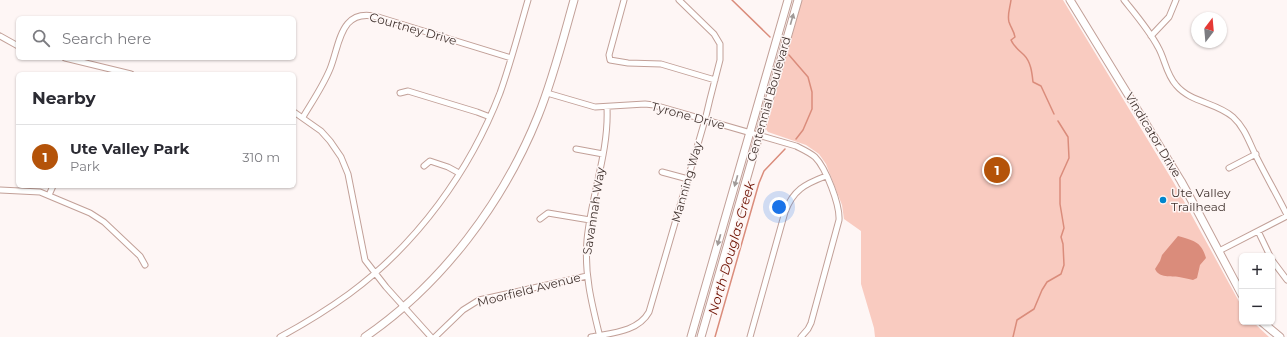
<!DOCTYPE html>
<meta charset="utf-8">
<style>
body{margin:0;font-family:Montserrat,sans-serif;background:#f2f2f3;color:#2b2b33}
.controls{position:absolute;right:12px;bottom:12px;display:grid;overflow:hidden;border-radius:6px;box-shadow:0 1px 3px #0004}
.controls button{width:36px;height:36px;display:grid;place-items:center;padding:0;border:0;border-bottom:1px solid #e1e1e2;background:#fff;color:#2b2b33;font:20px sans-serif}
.compass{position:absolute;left:1191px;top:12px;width:36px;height:36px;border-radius:50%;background:#fff;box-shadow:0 1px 3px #0004;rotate:16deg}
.you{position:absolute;left:779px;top:207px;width:14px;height:14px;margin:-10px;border:3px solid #fff;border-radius:50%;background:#1a73e8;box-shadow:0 0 0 6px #1a73e833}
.badge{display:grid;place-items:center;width:26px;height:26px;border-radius:50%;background:#b45309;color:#fff;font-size:13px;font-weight:700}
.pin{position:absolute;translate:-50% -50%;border:2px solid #fff;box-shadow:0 1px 4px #0006}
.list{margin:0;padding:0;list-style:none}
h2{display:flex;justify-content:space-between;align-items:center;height:52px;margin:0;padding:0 16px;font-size:17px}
h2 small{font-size:13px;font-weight:400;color:#7c7c81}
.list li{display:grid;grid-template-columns:26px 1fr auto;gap:12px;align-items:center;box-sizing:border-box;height:64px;padding:0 16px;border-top:1px solid #e1e1e2}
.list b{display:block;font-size:15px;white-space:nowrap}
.list p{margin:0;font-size:13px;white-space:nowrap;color:#7c7c81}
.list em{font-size:13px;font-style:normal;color:#7c7c81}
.icon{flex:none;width:22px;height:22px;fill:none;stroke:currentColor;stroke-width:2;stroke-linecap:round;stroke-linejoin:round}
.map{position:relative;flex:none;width:1287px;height:337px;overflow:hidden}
.search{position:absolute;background:#fff;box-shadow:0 1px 3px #0004;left:16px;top:16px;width:280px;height:44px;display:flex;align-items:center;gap:10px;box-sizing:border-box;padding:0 14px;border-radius:6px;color:#7c7c81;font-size:15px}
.panel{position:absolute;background:#fff;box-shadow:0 1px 3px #0004;left:16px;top:72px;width:280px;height:116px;border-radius:6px}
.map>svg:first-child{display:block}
.green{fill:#f9cbc0}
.water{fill:#da8c7b}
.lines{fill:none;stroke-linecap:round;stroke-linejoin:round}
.stream{stroke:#da8c7b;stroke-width:1.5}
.street-casing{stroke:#c2a098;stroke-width:7}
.secondary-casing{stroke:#c2a098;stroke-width:9}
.street{stroke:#fff;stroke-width:5}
.secondary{stroke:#fff;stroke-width:7}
.oneway{fill:#a09a98}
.poi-dot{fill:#0086cd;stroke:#fef6f5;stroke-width:1.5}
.labels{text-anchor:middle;stroke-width:3;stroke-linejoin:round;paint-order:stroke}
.street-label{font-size:12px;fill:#423430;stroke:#fef6f5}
.poi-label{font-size:12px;fill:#423430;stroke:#fef6f5;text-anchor:start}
.water-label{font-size:13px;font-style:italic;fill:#6d1000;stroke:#fef6f5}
</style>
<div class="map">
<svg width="1287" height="337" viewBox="0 0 1287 337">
<rect width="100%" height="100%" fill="#fef6f5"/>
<path class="green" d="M802,0H1063L1174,183L1242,307V322H1253L1269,337H875L874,328L861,284V231L844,219L842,205L826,164L819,154L806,145L768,132L766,129Z"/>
<path class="water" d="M1178,236C1194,241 1201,241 1206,258L1200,265L1197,278L1193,280C1189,279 1184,278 1179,277C1171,276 1159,278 1155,269L1160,261L1162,255Z"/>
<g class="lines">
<path class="stream" d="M732,0L770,37
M1011,0C1010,8 1007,15 1009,22C1011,28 1014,31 1015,37L1011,40C1014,47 1019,50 1024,55C1031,62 1032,73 1033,82L1041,86L1054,114
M789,55L808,77L812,92V109L803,130L796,139
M715,337L759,183L764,171L785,149
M1013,337L1017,320L1034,309L1042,290L1047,282L1061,274L1064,265L1063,244L1061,237L1064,228L1060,204V178L1069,158L1068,137L1058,121"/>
<g class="street-casing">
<path id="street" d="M624,0L609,55L610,60L628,63L661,64L715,80
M1124,0C1136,15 1149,30 1158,47C1165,59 1166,74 1176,85C1191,103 1216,102 1233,117C1245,128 1249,142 1256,156C1266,176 1277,195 1287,215
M0,36L18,46
M1151,36L1169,17L1176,0
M65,58L131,74
M400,93L408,91L477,112L490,117
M547,93L595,107L645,104L654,105L796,146C802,149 809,152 815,157C826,168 840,205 839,220L811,323L808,329L801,337
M294,112L321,131L330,141L341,157L348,174L365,260L386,287L431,337
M303,117C312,102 323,86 330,69C340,44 340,7 378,17L511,58
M576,149L603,154
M424,166L430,161L448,167L459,173
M1229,168L1256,154
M662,172L688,179
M0,190L40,192L90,213L104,222L140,256L145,265
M49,195L53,186
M540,219L548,213L590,220
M1258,231L1270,256
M1219,251L1287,216
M1272,260L1287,280
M280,337C304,324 327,310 349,294C417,244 470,171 500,93C511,62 519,31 528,0
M435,337L463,310L479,300L587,276
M591,337C611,333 638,332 649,312L705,120L710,99L720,60V44L714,34L679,0
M600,337C592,305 584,274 587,240C591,196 609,152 607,108
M750,337L785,212C793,190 805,184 826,176"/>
</g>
<g class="secondary-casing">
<path id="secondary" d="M1070,0L1181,181L1198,212L1242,295
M1262,322L1280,337
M365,337C442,284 503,203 538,116C553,79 563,39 574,0
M691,337L788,0
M701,337L798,0"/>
</g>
<use href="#street" class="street"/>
<use href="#secondary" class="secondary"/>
</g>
<defs><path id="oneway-solid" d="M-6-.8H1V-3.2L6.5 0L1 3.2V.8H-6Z"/></defs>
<g class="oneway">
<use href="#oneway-solid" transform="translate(792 19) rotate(-74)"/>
<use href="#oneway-solid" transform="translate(736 181) rotate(106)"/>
<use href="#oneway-solid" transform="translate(719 240) rotate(106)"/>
</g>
<circle class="poi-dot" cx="1163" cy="200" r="4"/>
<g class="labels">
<g class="street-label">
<text transform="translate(413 29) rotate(16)" y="4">Courtney Drive</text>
<text transform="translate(769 99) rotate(-74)" y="4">Centennial Boulevard</text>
<text transform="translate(688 116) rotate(15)" y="4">Tyrone Drive</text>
<text transform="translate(1153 135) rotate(59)" y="4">Vindicator Drive</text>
<text transform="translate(687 182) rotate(-74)" y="4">Manning Way</text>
<text transform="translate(594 211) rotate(-81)" y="4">Savannah Way</text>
<text transform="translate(529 290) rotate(-14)" y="4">Moorfield Avenue</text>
</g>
<g class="poi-label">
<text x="1171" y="197">Ute Valley<tspan x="1171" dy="14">Trailhead</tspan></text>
</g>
<g class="water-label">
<text transform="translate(731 248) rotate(-74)" y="5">North Douglas Creek</text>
</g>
</g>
</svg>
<div class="controls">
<button>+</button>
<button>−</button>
</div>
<svg class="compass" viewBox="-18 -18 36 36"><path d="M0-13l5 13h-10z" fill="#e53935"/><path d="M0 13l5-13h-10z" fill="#7c7c81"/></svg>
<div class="you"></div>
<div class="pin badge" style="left:997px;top:170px">1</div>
<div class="search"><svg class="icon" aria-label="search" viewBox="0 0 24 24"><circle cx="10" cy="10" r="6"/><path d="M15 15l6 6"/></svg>Search here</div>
<section class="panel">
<h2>Nearby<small></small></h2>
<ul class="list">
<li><span class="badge">1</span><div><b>Ute Valley Park</b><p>Park</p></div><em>310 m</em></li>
</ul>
</section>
</div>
